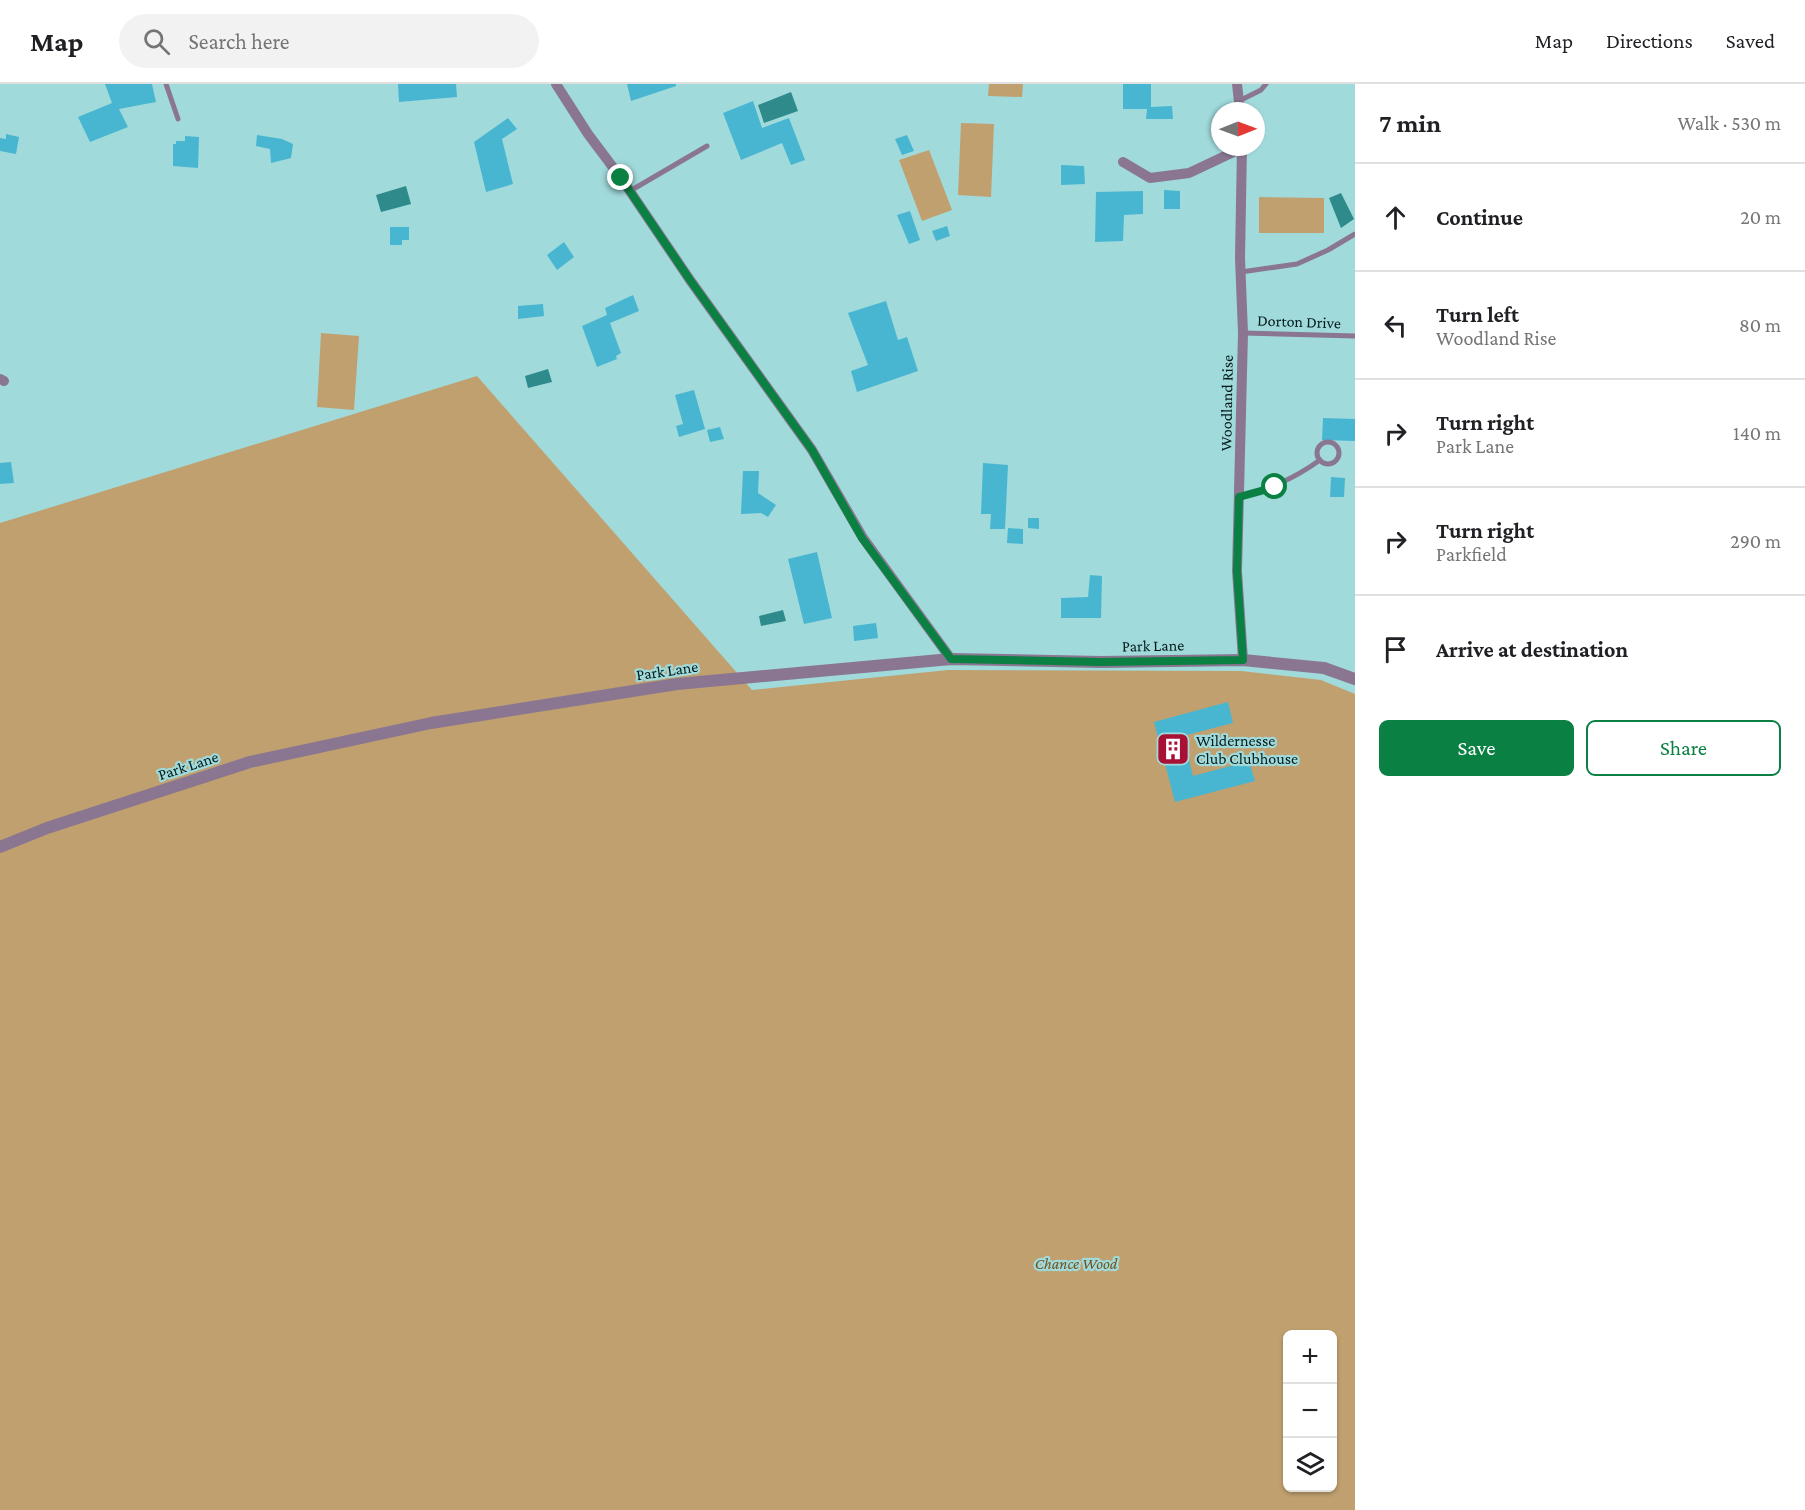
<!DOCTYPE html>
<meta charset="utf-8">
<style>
body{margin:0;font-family:"Crimson Pro",serif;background:#f2f2f2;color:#202124}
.controls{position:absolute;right:18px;bottom:18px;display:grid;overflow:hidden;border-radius:9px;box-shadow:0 2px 4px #0004}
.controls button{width:54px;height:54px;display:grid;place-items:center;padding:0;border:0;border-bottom:2px solid #e0e0e0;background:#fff;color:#202124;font:30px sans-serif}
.compass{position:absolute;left:1211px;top:18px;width:54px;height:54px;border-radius:50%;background:#fff;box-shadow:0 2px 4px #0004;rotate:89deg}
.stop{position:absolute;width:18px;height:18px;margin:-14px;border:4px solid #0b8043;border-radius:50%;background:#fff}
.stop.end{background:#0b8043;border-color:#fff;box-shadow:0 2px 6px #0008}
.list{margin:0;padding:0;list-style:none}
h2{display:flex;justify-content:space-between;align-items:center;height:78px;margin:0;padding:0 24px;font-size:26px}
h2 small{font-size:20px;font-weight:400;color:#757577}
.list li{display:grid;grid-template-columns:39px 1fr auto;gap:18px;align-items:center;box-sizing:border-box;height:108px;padding:0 24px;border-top:2px solid #e0e0e0}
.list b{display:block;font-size:22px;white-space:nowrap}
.list p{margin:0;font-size:20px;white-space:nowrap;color:#757577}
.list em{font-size:20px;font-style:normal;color:#757577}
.actions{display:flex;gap:12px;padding:18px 24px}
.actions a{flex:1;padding:14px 0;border:2px solid #0b8043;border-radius:9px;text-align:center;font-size:21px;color:#0b8043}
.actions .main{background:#0b8043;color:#fff}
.icon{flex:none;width:33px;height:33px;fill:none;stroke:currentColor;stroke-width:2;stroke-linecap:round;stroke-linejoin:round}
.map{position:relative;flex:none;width:1355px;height:1426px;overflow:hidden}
header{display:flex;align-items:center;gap:36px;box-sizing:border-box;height:84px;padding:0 30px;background:#fff;border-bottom:2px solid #e0e0e0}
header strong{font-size:28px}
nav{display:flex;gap:33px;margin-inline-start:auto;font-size:21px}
.search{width:420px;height:54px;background:#f2f2f2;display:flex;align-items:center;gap:15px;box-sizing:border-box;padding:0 21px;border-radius:33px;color:#757577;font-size:22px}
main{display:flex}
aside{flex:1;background:#fff}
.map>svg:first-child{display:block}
.green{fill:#c0a06f;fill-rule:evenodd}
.water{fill:#2e8a8b}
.building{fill:#48b6d1}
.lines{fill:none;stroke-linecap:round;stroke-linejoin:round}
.service{stroke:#8a7691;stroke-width:5}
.minor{stroke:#8a7691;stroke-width:10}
.tertiary{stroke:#8a7691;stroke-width:12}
.route{stroke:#0b8043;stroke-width:8}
.labels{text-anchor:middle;stroke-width:4.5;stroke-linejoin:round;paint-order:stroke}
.street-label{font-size:16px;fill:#031a1a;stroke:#a1dadb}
.poi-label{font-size:16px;fill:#031a1a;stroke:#a1dadb;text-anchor:start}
.park-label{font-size:16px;font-style:italic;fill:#71511b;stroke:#a1dadb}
</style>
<header>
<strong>Map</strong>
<div class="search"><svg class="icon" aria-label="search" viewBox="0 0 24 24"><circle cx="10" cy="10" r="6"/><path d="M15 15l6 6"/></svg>Search here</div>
<nav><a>Map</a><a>Directions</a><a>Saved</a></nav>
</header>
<main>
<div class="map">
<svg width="1355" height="1426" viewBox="0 0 1355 1426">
<rect width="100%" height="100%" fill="#a1dadb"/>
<path class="green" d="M989,0H1023L1022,13L988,12Z
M961,39L994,40L991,113L958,111Z
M929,66L952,126L922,137L899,76Z
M1259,113L1324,114V149H1259Z
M321,249L359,252L354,326L317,323Z
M477,292L752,606L948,586L1241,587L1321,596L1355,610V1426H0V439ZM1288,1250H1332V1404H1288Z"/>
<path class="water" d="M791,8L798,27L764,39L758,21Z
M406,102L411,120L381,128L376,111Z
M1341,109L1354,135L1341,144L1329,114Z
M548,285L552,298L528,304L525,292Z
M783,526L786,537L761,542L759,532Z"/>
<path class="building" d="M105,0H152L156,18L119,25L128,43L90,58L78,33L112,19Z
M398,0H456L457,13L399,18Z
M627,0H676V2L631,17Z
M1123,0H1151V23L1172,22L1173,35H1146L1147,25H1123Z
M753,17L762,44L789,34L805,76L791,81L782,59L741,76L723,29Z
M508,34L517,45L502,55L513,100L486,108L474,58Z
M6,50L19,53L16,70L0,67V54L6,55Z
M257,51L282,55L293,60L291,74L271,79L270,65L256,62Z
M907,51L914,67L902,71L895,55Z
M185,52L199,53L198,84L173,82V60H176V57H185Z
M1061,81L1084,82L1085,100L1061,101Z
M1164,106L1180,107V125H1164Z
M1143,107V130L1124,131L1123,157L1095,158L1096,108Z
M910,127L920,156L909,160L897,131Z
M947,142L950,152L936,157L932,147Z
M390,143H409V156H402V161H390Z
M564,158L574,173L557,186L547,171Z
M633,211L639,227L610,239L621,269L616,272L617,275L597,283L582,242L607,231L605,224Z
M886,217L898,256L907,253L918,287L857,308L851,287L868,281L848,229Z
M543,220L544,232L518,235V222Z
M694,306L705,345L679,353L676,342L683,340L675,311Z
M1323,334L1355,335V357L1322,356Z
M720,343L724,355L710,358L707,346Z
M11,378L14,399L0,400V379Z
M983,379L1008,381L1005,445H990L991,430H981Z
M743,387H759L758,409L776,421L768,433L761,429L741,430Z
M1331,393L1345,394L1344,413H1330Z
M1028,434H1039V445L1028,444Z
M1008,444L1023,445V460L1007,459Z
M817,468L832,534L804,540L788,475Z
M1090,491L1102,492L1101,534H1061V514L1088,513Z
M876,539L878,554L854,557L853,542Z
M1228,618L1233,639L1183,652L1193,692L1249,677L1255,697L1175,718L1154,638Z"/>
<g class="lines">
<path class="service" d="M166,0L178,35
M1239,17L1261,6L1266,0
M630,107L707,62
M1241,188L1297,180L1328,166L1355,150
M1243,249L1355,252
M1317 369a11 11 0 1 1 22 0a11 11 0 1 1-22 0Z
M1239,413C1271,404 1292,396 1320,376"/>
<path class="minor" d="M556,0L588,50L621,94L690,196L812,366L863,454L951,575
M1237,0L1240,27
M1242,63L1240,174L1243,249L1237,487L1243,576
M1123,78L1150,94L1189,89L1242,64
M0,295L4,297"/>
<path class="tertiary" d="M0,763L47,744L250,678L431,639L677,600L951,575L1101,578L1243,576L1324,584L1355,595"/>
</g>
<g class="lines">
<path class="route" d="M621,94L690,196L812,366L862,454L951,575L1101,578L1243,576L1237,487L1239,413L1275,403"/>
</g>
<defs>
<g id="building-square" transform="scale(1.725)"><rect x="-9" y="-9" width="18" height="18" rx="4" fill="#a81034" stroke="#a1dadb"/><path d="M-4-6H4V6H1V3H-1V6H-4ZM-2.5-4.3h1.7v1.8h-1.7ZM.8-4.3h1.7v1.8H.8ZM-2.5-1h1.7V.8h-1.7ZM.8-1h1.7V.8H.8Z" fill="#fff"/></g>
</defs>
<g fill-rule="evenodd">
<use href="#building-square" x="1173" y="665"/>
</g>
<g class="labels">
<g class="street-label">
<text transform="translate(1299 237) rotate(2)" y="6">Dorton Drive</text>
<text transform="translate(1226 319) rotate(-89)" y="6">Woodland Rise</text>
<text transform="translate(1153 561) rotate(-1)" y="6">Park Lane</text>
<text transform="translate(667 586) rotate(-8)" y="6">Park Lane</text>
<text transform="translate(188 681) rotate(-18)" y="6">Park Lane</text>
</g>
<g class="poi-label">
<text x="1196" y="662">Wildernesse<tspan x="1196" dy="18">Club Clubhouse</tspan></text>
</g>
<g class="park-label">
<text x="1076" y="1185">Chance Wood</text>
</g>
</g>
</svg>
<div class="controls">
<button>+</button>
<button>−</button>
<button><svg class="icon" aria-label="layers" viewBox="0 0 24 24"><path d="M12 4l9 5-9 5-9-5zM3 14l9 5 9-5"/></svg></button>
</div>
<svg class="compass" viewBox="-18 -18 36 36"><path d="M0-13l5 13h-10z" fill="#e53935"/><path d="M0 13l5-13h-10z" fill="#757577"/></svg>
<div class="stop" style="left:1275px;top:403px"></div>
<div class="stop end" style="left:621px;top:94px"></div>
</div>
<aside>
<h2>7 min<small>Walk · 530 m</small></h2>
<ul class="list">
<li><svg class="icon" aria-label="ahead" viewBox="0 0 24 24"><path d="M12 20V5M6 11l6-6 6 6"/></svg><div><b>Continue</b></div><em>20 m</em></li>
<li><svg class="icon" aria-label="left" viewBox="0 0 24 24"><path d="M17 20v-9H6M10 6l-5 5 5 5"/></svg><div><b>Turn left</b><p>Woodland Rise</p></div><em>80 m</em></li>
<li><svg class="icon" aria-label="right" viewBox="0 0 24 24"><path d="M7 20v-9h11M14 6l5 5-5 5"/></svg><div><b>Turn right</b><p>Park Lane</p></div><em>140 m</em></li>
<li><svg class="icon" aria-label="right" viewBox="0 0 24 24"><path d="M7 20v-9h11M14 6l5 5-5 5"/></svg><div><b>Turn right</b><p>Parkfield</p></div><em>290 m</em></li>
<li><svg class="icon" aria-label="arrive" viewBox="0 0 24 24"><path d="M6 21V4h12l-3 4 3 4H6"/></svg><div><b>Arrive at destination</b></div></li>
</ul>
<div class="actions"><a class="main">Save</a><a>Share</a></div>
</aside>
</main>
